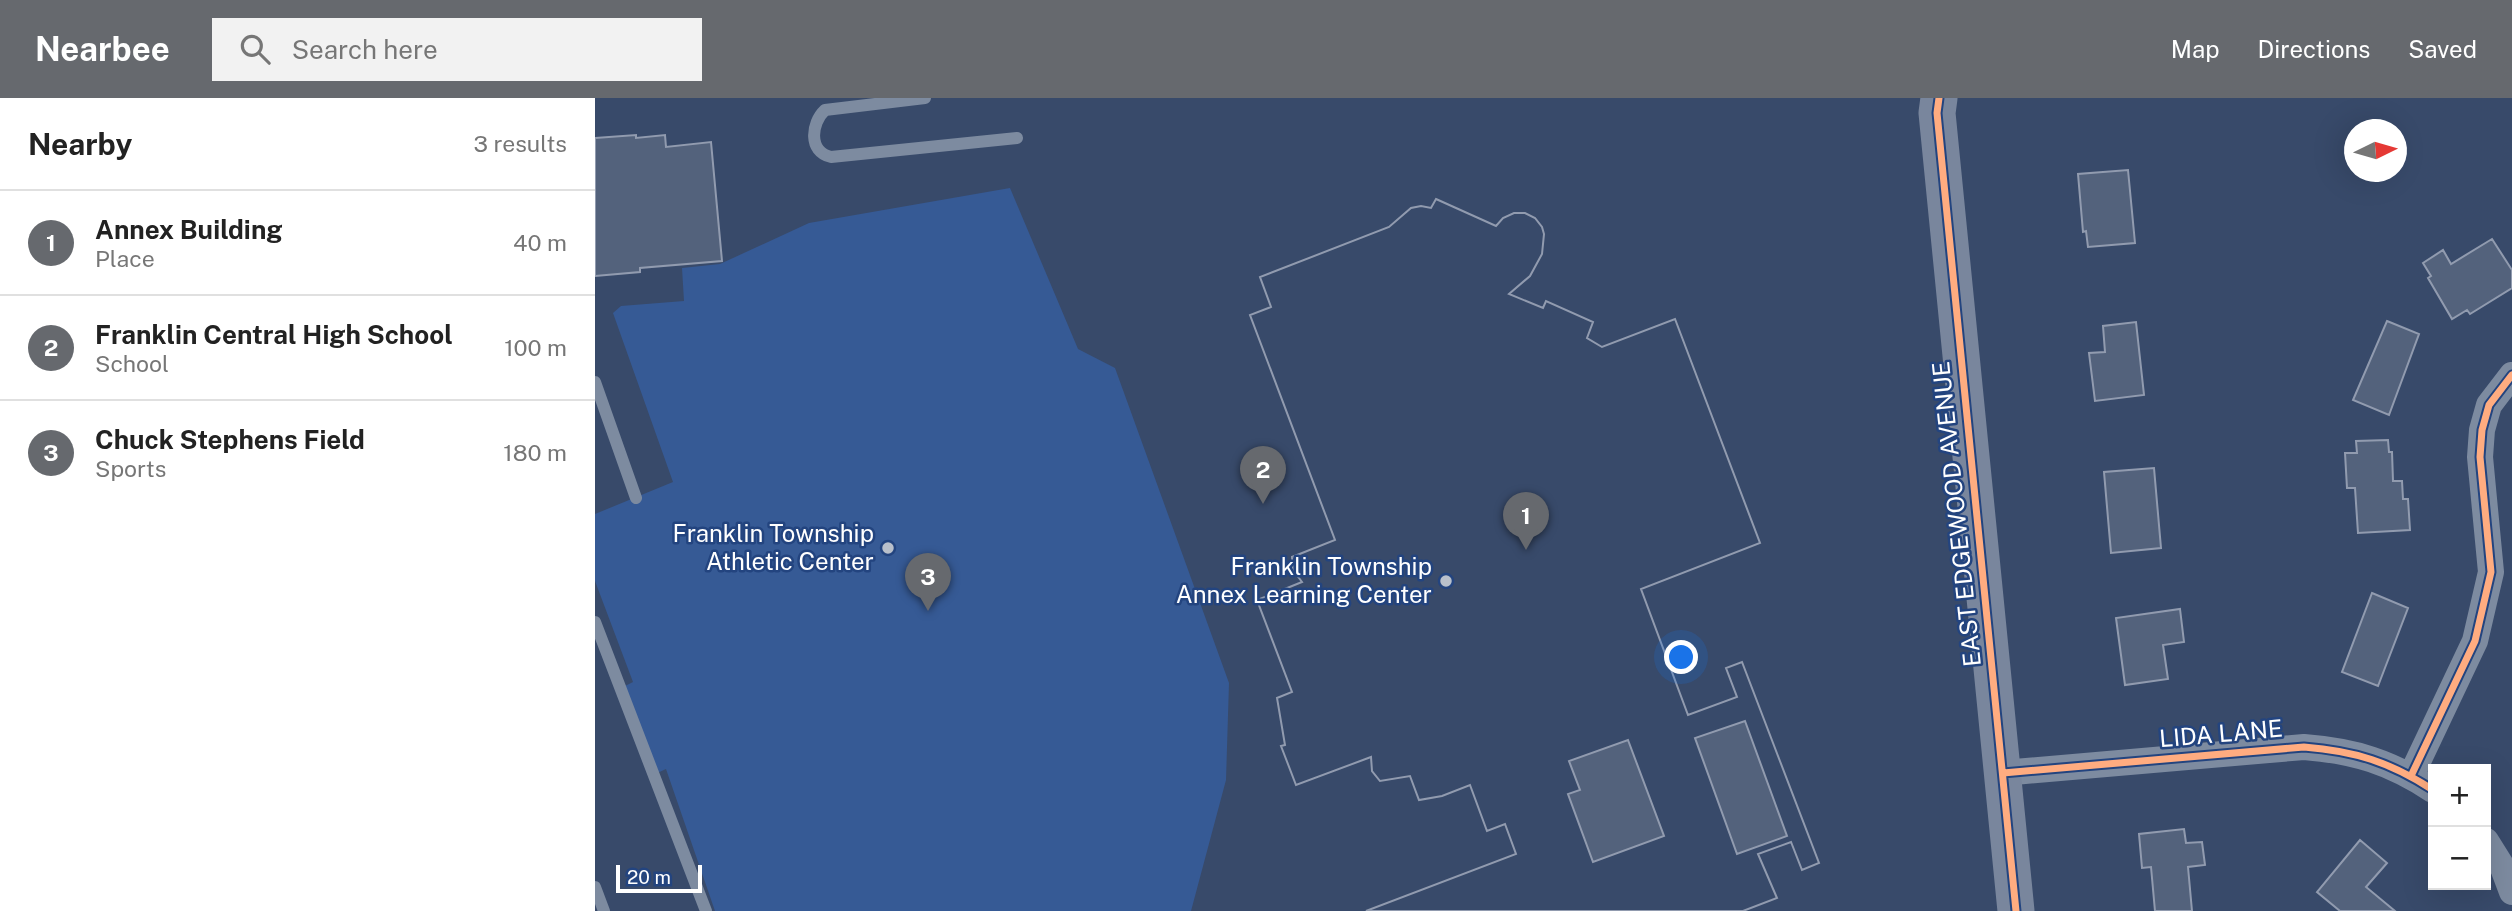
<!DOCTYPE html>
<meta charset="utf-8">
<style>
body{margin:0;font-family:"Public Sans",sans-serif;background:#f2f2f2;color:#222}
.controls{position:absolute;right:21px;bottom:21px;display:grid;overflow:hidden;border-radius:0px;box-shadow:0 7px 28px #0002}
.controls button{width:63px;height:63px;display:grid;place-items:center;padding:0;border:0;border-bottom:2px solid #e0e0e0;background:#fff;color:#222;font:35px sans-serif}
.compass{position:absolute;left:1749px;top:21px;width:63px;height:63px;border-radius:50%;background:#fff;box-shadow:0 7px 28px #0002;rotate:85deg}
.scale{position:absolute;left:21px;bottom:18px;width:86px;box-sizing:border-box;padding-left:7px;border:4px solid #fff;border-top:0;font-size:19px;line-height:24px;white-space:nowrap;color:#fff;-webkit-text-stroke:5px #23447f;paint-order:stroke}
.you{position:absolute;left:1087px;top:560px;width:24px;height:24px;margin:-18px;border:5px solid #fff;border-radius:50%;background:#1a73e8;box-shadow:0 0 0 10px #1a73e833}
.badge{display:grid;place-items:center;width:46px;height:46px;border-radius:50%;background:#66696e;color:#fff;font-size:23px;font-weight:700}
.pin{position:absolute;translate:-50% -58px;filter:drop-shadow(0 2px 4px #0008)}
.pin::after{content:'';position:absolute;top:37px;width:24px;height:21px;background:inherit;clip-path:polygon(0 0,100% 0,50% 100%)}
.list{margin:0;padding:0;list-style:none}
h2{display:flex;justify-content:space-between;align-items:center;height:91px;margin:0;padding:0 28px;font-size:30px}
h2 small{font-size:23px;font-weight:400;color:#767676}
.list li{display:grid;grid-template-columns:46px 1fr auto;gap:21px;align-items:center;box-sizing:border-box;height:105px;padding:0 28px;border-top:2px solid #e0e0e0}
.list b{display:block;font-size:26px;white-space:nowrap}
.list p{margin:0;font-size:23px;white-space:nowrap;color:#767676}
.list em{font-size:23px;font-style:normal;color:#767676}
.icon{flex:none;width:38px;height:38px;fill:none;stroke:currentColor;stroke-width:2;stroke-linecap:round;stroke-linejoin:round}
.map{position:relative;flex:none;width:1917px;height:813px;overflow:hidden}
header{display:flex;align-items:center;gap:42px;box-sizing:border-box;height:98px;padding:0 35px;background:#66696e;color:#fff}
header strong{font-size:33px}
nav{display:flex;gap:38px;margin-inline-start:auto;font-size:24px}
.search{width:490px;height:63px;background:#f2f2f2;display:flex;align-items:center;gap:18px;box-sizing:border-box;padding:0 24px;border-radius:0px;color:#767676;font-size:26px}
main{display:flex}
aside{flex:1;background:#fff}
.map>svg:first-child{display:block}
.green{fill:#365a95}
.building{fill:#53627c;stroke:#919baf;stroke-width:2;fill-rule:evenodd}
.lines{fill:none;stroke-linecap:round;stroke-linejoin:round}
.service{stroke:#7d8ba0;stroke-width:12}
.minor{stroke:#7d8ba0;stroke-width:26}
.secondary{stroke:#79869d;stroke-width:37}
.cycleway-casing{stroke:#23447f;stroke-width:11}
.cycleway{stroke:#ffac80;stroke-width:7}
.poi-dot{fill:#b9c0cb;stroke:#23447f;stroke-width:2.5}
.labels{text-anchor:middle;stroke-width:5;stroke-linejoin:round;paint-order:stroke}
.street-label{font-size:24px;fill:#fff;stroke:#23447f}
.poi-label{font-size:24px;fill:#fff;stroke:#23447f;text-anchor:end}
</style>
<header>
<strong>Nearbee</strong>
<div class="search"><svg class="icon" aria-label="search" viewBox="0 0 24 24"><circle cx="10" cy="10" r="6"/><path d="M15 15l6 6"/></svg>Search here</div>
<nav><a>Map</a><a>Directions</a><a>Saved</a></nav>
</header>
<main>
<aside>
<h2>Nearby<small>3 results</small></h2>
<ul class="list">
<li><span class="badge">1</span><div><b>Annex Building</b><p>Place</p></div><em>40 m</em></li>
<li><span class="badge">2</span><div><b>Franklin Central High School</b><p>School</p></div><em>100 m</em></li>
<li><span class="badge">3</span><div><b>Chuck Stephens Field</b><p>Sports</p></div><em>180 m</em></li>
</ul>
</aside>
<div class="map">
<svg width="1917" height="813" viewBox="0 0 1917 813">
<rect width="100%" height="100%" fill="#384a6a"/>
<path class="green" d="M415,90L483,251L520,270L634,585L631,682L596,813H120L71,671L60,676L30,588L38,584L0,483V416L78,384L18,215L26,208L89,203L87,170L125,166L214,125Z"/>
<path class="building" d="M41,37V40L70,37L71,49L116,44L127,163L45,170V174L0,178V40Z
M1533,72L1540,145L1493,149L1491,133L1488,134L1483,76Z
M841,101L901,128L908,120L919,115H930L940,120L947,129L949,136L947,156L935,178L914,196L948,210L951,203L998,224L992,240L1007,249L1080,221L1165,445L1046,491L1093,617L1142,599L1131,570L1147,564L1224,765L1207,772L1196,744L1163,756L1182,800L1148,813H771L921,756L910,726L892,733L875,687L847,698L824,702L815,678L785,683L777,673L776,659L701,687L686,648L690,647L682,600L697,594L662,502L707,484L698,472L697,459L740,442L655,217L676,209L665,179L794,129L816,110L826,108L836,110ZM1150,623L1192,738L1142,756L1100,640ZM1033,642L1069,738L998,764L973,696L985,692L974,663Z
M841,101L901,128L908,120L919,115H930L940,120L947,129L949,136L947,156L935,178L914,196L948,210L951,203L998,224L992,240L1007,249L1080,221L1165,445L1046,491L1093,617L1142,599L1131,570L1147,564L1224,765L1207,772L1196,744L1163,756L1182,800L1148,813H771L921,756L910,726L892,733L875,687L847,698L824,702L815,678L785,683L777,673L776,659L701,687L686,648L690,647L682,600L697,594L662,502L707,484L698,472L697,459L740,442L655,217L676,209L665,179L794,129L816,110L826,108L836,110Z
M1897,141L1917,172V190L1875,216L1872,212L1857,221L1833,180L1836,178L1828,165L1848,152L1856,166Z
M1792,223L1824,236L1794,317L1758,302Z
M1541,224L1549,297L1500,303L1494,255L1510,254L1508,228Z
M1793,342L1794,354H1797L1798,383H1807L1808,401H1813L1815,432L1763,435L1760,390H1752L1750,355H1762L1761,343Z
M1559,370L1566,450L1516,455L1509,374Z
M1777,495L1813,510L1783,588L1747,574Z
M1585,511L1589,544L1568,547L1573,581L1530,587L1521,520Z
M1589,731L1591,745L1607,744L1610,767L1593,769L1597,813H1560L1556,769L1547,770L1544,736Z
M1765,742L1792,765L1771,789L1800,813H1745L1722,794Z"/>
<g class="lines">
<path class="service" d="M330,0L230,12C216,25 213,54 236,59L422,40
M0,284L41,400
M0,524L111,813
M0,789L9,813"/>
<path class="minor" d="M1408,675L1709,649C1760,653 1795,664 1838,692
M1816,678L1880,543L1896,474L1885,359L1887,332L1894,307L1917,277
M1891,743L1908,770L1917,794"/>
<path class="secondary" d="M1344,0L1342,15L1421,813"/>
<g class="cycleway-casing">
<path id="cycleway" d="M1344,0L1342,15L1421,813
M1408,675L1709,649C1760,653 1795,664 1838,692
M1816,678L1880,543L1896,474L1885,359L1887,332L1894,307L1917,277"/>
</g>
<use href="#cycleway" class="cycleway"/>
</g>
<g class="poi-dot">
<circle cx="293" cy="450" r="7"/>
<circle cx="851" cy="483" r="7"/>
</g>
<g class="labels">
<g class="street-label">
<text transform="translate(1362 416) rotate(-96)" y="8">EAST EDGEWOOD AVENUE</text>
<text transform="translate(1626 636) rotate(-5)" y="8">LIDA LANE</text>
</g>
<g class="poi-label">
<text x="279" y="444">Franklin Township<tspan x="279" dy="28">Athletic Center</tspan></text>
<text x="837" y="477">Franklin Township<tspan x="837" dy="28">Annex Learning Center</tspan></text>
</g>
</g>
</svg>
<div class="controls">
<button>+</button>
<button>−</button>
</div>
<svg class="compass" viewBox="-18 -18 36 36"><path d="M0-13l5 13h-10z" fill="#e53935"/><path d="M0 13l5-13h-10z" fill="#767676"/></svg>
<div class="scale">20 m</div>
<div class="you"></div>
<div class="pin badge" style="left:931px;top:452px">1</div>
<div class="pin badge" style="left:668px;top:406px">2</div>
<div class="pin badge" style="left:333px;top:513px">3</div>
</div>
</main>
